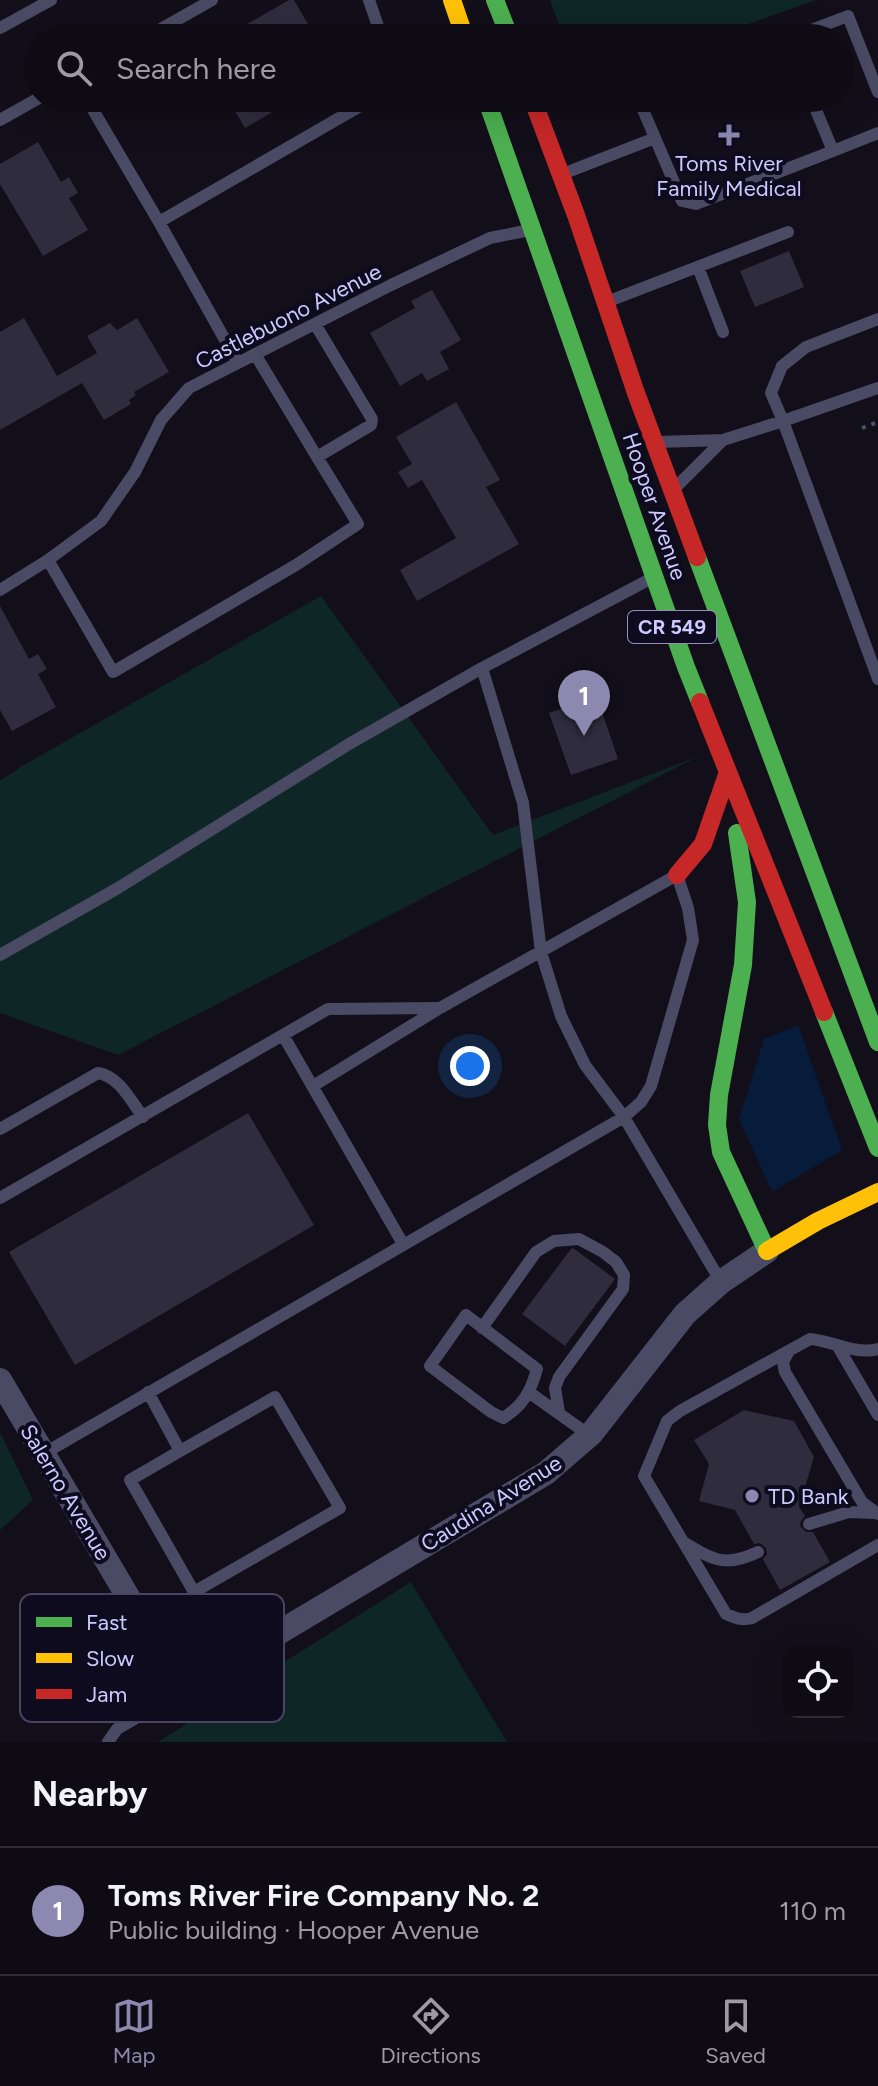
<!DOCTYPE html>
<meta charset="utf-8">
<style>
body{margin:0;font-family:Figtree,sans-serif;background:#17141d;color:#f1f3f6}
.controls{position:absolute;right:24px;bottom:24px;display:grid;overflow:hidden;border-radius:16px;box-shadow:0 8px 32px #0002}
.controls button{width:72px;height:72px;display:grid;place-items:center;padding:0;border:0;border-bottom:2px solid #2e2b34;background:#0e0b14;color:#f1f3f6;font:40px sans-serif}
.you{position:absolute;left:470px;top:1066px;width:28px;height:28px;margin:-20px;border:6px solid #fff;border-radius:50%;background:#1a73e8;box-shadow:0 0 0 12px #1a73e833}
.badge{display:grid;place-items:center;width:52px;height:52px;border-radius:50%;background:#8c88af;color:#fff;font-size:26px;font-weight:700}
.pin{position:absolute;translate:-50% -66px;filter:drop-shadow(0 2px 4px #0008)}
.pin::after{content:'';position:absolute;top:42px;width:28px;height:24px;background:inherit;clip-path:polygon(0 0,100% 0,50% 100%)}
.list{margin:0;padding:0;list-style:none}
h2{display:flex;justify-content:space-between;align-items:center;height:104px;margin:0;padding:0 32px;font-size:34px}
h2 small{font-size:26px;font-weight:400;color:#9b9ba0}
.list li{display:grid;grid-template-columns:52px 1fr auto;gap:24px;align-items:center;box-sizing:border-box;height:128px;padding:0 32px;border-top:2px solid #2e2b34}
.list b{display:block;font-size:30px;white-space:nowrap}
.list p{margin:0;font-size:26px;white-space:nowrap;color:#9b9ba0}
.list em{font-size:26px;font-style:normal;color:#9b9ba0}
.icon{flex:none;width:44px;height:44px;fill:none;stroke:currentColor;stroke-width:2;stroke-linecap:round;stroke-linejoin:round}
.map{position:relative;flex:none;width:878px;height:1742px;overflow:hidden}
.search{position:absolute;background:#0e0b14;box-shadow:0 8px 32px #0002;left:24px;right:24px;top:24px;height:88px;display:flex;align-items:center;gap:20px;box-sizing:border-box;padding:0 28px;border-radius:44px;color:#9b9ba0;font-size:30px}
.sheet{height:232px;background:#0e0b14}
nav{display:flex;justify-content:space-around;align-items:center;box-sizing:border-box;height:112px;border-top:2px solid #2e2b34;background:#0e0b14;font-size:22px;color:#9b9ba0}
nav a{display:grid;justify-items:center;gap:4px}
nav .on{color:#8c88af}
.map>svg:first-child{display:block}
.green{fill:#0f2626}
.water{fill:#071b3b}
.building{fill:#2f2c3e}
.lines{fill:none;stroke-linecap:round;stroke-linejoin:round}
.path{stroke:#455664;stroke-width:4;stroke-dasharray:4 6;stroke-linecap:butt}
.lane{stroke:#4a4a64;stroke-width:12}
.street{stroke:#4a4a64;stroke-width:24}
.fast{stroke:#4caf50;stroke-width:18}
.slow{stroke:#ffc107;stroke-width:18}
.jam{stroke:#c62828;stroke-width:18}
.poi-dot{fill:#8c88af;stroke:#0e0b1f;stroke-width:3}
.labels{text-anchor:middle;stroke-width:8;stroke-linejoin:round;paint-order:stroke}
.shield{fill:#0e0b1f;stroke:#9490bc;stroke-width:2}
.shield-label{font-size:20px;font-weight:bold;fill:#cec9ff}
.poi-label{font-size:22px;fill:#cec9ff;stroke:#0e0b1f}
.street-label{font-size:22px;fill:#cec9ff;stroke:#0e0b1f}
.key{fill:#0e0b1f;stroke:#484462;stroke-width:2}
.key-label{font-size:22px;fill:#cec9ff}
</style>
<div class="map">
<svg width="878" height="1742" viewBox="0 0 878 1742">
<rect width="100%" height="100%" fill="#120f1a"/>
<path class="green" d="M550,0H816L709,38H564Z
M321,596L493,835L699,756L118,1055L0,1013V781L22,766Z
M0,1432L33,1500L0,1530Z
M411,1582L507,1742H158Z"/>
<path class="water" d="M798,1025L842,1150L772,1192L739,1119L764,1039Z"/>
<path class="building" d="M289,0H294L316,38H223Z
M227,98H296L245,128Z
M38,142L61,182L69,177L78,193L69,198L88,230L43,256L0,184V164Z
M789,251L804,287L755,307L740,271Z
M432,290L461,340L440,352L449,369L427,381L422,373L400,386L370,333L415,308L411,301Z
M24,318L57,376L97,353L87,336L110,323L117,330L137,318L169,372L134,392L136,395L129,400L131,404L104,420L82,383L0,430V332Z
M456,402L500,480L486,487L519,544L417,601L400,570L456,538L422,480L408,488L398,472L412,464L396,437Z
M0,606L29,659L38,654L47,669L38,674L56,707L12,731L0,710Z
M597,697L618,759L571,775L549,713Z
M248,1113L314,1225L75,1365L9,1252Z
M573,1248L615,1279L565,1346L522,1314L571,1249Z
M744,1410L794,1421L814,1457L799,1507L805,1516L801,1521L800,1526L806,1532H813L830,1562L780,1590L763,1559L767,1554L766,1548L760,1543L754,1544L735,1510L699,1501L709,1464L694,1440Z"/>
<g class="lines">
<path class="path" d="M862,428L878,422"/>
<path class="lane" d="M369,0L382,38
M0,28L51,0
M145,38L212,0
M790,38L848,16L878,92
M86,98L159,222L238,363
M638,98L682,201L696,204L833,151L811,98
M0,120L39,98
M833,151L878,133
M565,173L655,138
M159,222L374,98
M698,267L723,332
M609,301L788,232
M878,319L806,347L782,366L771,393L783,421L878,388
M255,354L317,457L371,425L372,419L315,324
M723,440L783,421L878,679
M657,442L723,440L675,488
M48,560L113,672L296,565L358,524L317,457
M0,590L48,560L101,521L135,472L161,420L189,388L391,285L490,238L530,230
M482,668L523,803L541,952L561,1016L585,1065L624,1117L721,1282
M0,955L118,888L349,744L482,668L652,578
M283,1035L403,1244
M0,1129L98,1073C119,1076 131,1101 143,1117
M0,1198L328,1009L437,1008
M466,1315L537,1369C531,1391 523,1406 503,1418L491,1412L430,1366Z
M482,1328L536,1252L554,1241L579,1239L603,1252L616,1262L624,1275L623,1289L559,1377L555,1388L559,1412
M837,1345L878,1415
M878,1349C854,1355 834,1341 810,1339L680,1411L667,1421L644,1476L726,1614C735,1618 742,1621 752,1618L878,1545
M789,1351L783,1362L785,1372L862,1502L878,1514
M148,1392L180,1451L130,1480L194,1592L340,1508L275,1397L180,1451
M530,1393L589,1435
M43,1454L624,1117L641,1102L651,1086L693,940L688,908L677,875L440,1008L313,1086
M809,1524L849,1512L875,1513
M685,1543C714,1561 727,1567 758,1552
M108,1742L117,1729L183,1690"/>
<path class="street" d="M0,1380L183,1690L546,1473L591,1434L685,1314L721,1282L767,1251"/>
<path class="fast" d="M495,0L510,38
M486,98L686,667L700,702
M697,557L878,1042
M737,833L747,902L743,965L719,1095L717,1125L721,1152L767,1251
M824,1012L878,1148"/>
<path class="slow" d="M452,0L465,38
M767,1251L818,1221L878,1192"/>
<path class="jam" d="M532,98L576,215L636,393L697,557
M700,702L824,1012
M677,875L703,844L728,772"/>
</g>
<g class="poi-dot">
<path d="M725 123h8v8h8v8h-8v8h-8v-8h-8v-8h8z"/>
<circle cx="752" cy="1496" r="8"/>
</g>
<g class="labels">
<rect class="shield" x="628" y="611" width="88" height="32" rx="6"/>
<g class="shield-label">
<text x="672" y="634">CR 549</text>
</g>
<g class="poi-label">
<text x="729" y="171">Toms River<tspan x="729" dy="25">Family Medical</tspan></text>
<text x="768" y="1504" text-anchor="start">TD Bank</text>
</g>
<g class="street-label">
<text transform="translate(288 316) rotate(-27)" y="8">Castlebuono Avenue</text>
<text transform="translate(655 506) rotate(71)" y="8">Hooper Avenue</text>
<text transform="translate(66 1492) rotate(59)" y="8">Salerno Avenue</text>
<text transform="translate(491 1503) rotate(-32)" y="8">Caudina Avenue</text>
</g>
</g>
<rect x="20" y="1594" width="264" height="128" rx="12" class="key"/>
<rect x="36" y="1617" width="36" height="10" fill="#4caf50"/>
<rect x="36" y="1653" width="36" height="10" fill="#ffc107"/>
<rect x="36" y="1689" width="36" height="10" fill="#c62828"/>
<g class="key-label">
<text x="86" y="1630">Fast</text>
<text x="86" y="1666">Slow</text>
<text x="86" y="1702">Jam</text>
</g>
</svg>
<div class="controls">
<button><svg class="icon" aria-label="locate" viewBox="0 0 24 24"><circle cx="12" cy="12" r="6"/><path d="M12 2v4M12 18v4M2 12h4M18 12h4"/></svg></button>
</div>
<div class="you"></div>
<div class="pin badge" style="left:584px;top:736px">1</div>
<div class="search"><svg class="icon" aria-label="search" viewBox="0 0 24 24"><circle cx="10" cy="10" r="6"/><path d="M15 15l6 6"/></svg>Search here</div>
</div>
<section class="sheet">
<h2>Nearby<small></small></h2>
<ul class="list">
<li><span class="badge">1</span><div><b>Toms River Fire Company No. 2</b><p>Public building · Hooper Avenue</p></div><em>110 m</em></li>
</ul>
</section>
<nav>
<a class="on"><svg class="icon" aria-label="map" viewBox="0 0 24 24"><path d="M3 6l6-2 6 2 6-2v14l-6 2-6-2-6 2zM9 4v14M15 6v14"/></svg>Map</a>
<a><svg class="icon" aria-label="directions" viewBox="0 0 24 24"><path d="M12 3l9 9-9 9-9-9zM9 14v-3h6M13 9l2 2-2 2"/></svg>Directions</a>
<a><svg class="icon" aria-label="saved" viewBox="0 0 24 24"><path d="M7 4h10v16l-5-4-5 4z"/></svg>Saved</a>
</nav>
